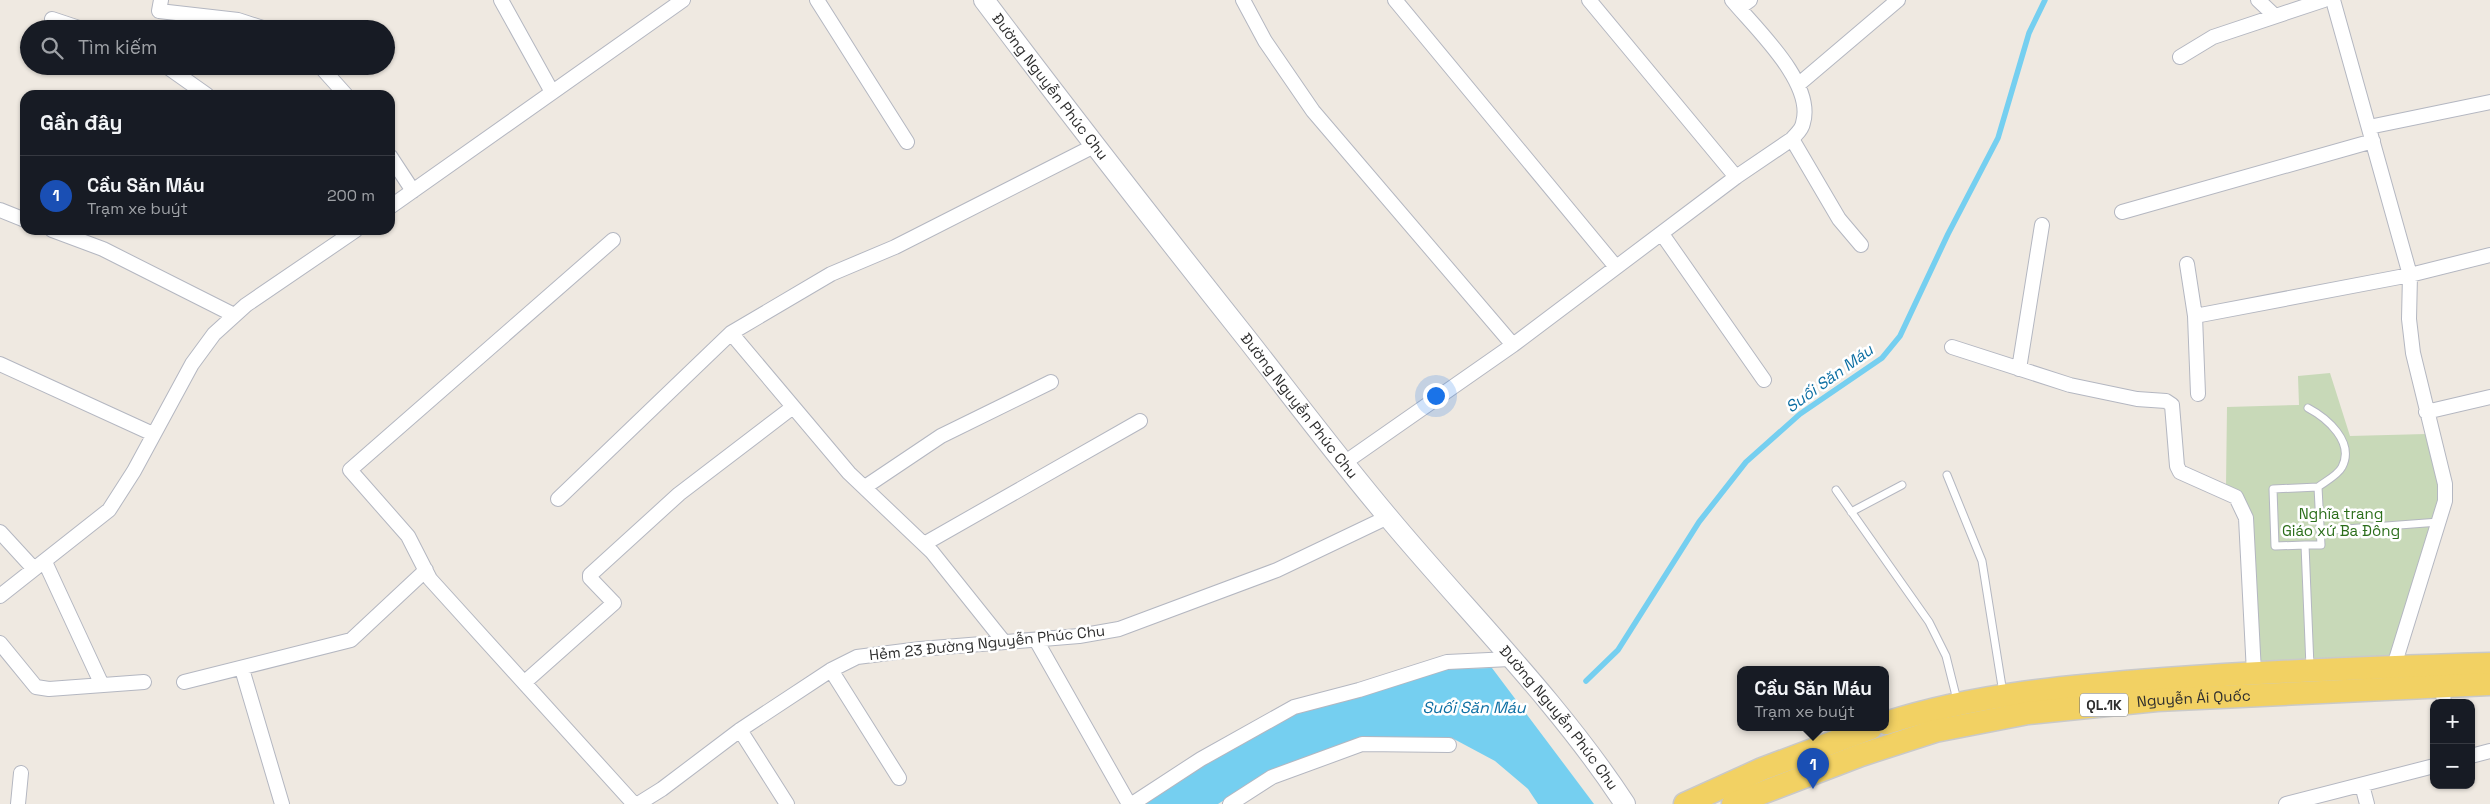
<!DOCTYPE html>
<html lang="vi">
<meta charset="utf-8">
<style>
body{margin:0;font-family:"Space Grotesk",sans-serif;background:#20242c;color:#f1f3f6}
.controls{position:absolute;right:15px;bottom:15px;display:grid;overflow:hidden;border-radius:10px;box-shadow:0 1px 4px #0004}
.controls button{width:45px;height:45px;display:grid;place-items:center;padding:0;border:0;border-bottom:1px solid #363941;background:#171b24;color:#f1f3f6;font:25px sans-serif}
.you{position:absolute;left:1435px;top:395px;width:18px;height:18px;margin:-12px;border:4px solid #fff;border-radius:50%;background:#1a73e8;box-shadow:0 0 0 8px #1a73e833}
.badge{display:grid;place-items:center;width:32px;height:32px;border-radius:50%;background:#4264fb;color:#fff;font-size:16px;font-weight:700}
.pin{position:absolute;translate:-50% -41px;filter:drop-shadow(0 1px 2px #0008)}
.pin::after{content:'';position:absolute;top:26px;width:18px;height:15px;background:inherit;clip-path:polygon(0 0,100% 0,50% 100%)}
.popup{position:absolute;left:1737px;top:666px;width:152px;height:65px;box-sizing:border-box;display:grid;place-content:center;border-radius:10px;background:#171b24;filter:drop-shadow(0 1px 4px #0005);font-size:16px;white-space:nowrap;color:#9ea1a6}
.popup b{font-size:19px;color:#f1f3f6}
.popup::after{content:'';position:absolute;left:50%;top:100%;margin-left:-10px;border:10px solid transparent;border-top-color:#171b24}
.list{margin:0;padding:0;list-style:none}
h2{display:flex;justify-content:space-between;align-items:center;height:65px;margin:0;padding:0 20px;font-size:21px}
h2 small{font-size:16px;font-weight:400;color:#9ea1a6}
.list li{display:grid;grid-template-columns:32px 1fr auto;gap:15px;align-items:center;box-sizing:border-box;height:80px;padding:0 20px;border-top:1px solid #363941}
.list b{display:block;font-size:19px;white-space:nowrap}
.list p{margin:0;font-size:16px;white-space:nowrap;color:#9ea1a6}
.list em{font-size:16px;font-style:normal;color:#9ea1a6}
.icon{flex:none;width:28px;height:28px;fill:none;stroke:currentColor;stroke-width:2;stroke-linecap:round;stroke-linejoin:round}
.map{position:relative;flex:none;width:2490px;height:804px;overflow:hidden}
.search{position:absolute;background:#171b24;box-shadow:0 1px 4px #0004;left:20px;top:20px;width:375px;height:55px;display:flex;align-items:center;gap:12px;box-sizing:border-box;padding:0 18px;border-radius:28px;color:#9ea1a6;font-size:19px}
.panel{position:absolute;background:#171b24;box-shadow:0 1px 4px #0004;left:20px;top:90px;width:375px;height:145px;border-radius:15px}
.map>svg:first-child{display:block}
.cemetery{fill:#c8d9b8}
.water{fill:#75cff0}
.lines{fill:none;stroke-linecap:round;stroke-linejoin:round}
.stream{stroke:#75cff0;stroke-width:5.5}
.lane-casing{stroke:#b4b7c1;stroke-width:9}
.street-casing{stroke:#b4b7c1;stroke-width:16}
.secondary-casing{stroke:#b4b7c1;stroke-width:22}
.primary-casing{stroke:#c9c9c9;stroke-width:25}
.lane{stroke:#fff;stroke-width:7}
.street{stroke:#fff;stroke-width:14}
.secondary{stroke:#fff;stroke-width:20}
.primary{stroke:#f2d163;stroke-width:22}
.labels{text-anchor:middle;stroke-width:5;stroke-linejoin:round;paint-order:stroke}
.shield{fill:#fff;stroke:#6d6d6d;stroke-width:1}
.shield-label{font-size:14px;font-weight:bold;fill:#2e2e2e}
.street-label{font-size:15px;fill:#2e2e2e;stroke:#fff}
.park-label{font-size:15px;fill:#2c6e1b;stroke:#fff}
.water-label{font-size:16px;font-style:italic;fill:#0d6fa3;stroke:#fff}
</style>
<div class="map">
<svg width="2490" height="804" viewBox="0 0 2490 804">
<rect width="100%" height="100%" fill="#efe9e1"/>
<path class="cemetery" d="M2330,373L2350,436L2426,434L2438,483L2439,501L2391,656L2260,663L2253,517C2247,501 2242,493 2226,486L2227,407L2299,405L2298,376Z"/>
<path class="water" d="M1492,668L1594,804H1538L1528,789L1495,761L1452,738H1361L1269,772L1218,804H1144L1205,765L1296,713L1447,669Z"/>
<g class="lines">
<path class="stream" d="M1586,681L1618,650L1699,522L1746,462L1800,414L1882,358L1900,336L1948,234L1998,138L2029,33L2045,0"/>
<g class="lane-casing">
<path id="lane" d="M2308,408C2327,418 2355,442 2342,467C2338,475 2326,481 2318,487
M1947,475L1982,561L2003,693
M1836,490L1929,622L1946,656L1957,700
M1851,512L1902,485
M2320,531L2439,522
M2305,545H2321L2318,487L2273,489L2275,546L2305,545L2310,667"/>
</g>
<g class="street-casing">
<path id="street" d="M161,0L159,11L238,20L266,29
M501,0L552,92
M817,0L907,142
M1243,0L1265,41L1313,111L1513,345
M1395,0L1616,267
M1589,0L1736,177
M2258,0L2275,16
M2333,0L2410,275L2409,319L2413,353L2445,484V501L2394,666
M1739,8L1750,0
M52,19L82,29
M2180,57L2213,37L2324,0
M166,66L207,95
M320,66L346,95
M1799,84L1898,0
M2369,127L2490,102
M1792,139L1839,219L1861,245
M390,156L413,191
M390,207L683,0
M0,210L25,220
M2122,212L2373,141
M52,230L103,249L234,315
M1662,234L1764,380
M613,240L350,470L408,536L430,579L634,804
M2187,264L2195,316L2410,275L2490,255
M2195,316L2198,394
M731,333L849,473L932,552L1004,642
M1952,347L2070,385L2137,399L2166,401L2172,405L2177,466L2180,472L2236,497L2246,518L2254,673
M0,364L153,434
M2019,369L2042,225
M2426,412L2490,397
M1344,463L1513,345L1736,177L1792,139C1796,134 1802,130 1803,123C1815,83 1756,29 1732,0
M865,487L941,436L1051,382
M558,499L731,333L831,274L895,247L1094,146
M0,532L34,569
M924,544L1140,421
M45,562L102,685
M0,596L109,510L134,471L192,364L214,334L246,305L356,230
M1036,640L1129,804
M0,643L36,687L49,689L144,682
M242,669L282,804
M831,670L899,778
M184,682L351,640L426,570
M525,682L614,603L590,578V575L679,494L793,407
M2442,685L2444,703
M740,730L787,804
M2471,756L2490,751
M2362,785L2367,804
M18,804L21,773
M638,804L662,789L740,730L831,670L857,657L920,649L1079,636L1119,629L1277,570L1388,517
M1132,804L1201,759L1294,707L1359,690L1447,662L1510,659
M1230,804L1272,777L1362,744L1449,745
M2286,804L2434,766"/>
</g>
<g class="secondary-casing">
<g id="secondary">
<path id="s1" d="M984,0C1070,114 1158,227 1247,339C1294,399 1339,459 1388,517C1467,612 1557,700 1625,804"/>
</g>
</g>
<g class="primary-casing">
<g id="primary">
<path d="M1886,723C1976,694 2071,686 2165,679C2273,671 2381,667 2490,664"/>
<path d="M1685,804L1762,769L1871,728"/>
<path id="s2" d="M1733,804L1861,755L1935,731L2028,713L2157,700L2490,684"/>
</g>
</g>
<use href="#lane" class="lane"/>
<use href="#street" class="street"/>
<use href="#secondary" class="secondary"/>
<use href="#primary" class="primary"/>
</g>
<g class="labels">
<rect class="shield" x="2080" y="693.5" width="48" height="23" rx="4"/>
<g class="shield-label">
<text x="2104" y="710">QL.1K</text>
</g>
<g class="street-label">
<text dy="5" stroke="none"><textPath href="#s1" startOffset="109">Đường Nguyễn Phúc Chu</textPath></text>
<text dy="5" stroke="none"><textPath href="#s1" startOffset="514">Đường Nguyễn Phúc Chu</textPath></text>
<text transform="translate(987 643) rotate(-6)" y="5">Hẻm 23 Đường Nguyễn Phúc Chu</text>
<text dy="5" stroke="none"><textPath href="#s2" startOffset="476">Nguyễn Ái Quốc</textPath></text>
<text dy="5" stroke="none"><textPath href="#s1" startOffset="920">Đường Nguyễn Phúc Chu</textPath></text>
</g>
<g class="park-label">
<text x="2341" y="519">Nghĩa trang<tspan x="2341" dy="17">Giáo xứ Ba Đông</tspan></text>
</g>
<g class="water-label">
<text transform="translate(1829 378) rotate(-36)" y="6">Suối Săn Máu</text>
<text x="1474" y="713">Suối Săn Máu</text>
</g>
</g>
</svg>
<div class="controls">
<button>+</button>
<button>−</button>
</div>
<div class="you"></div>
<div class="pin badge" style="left:1813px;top:789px;background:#1a4fb4">1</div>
<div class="popup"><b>Cầu Săn Máu</b>Trạm xe buýt</div>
<div class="search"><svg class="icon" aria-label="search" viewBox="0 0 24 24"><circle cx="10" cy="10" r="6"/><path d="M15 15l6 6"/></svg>Tìm kiếm</div>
<section class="panel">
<h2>Gần đây<small></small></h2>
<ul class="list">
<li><span class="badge" style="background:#1a4fb4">1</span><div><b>Cầu Săn Máu</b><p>Trạm xe buýt</p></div><em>200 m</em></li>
</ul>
</section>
</div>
